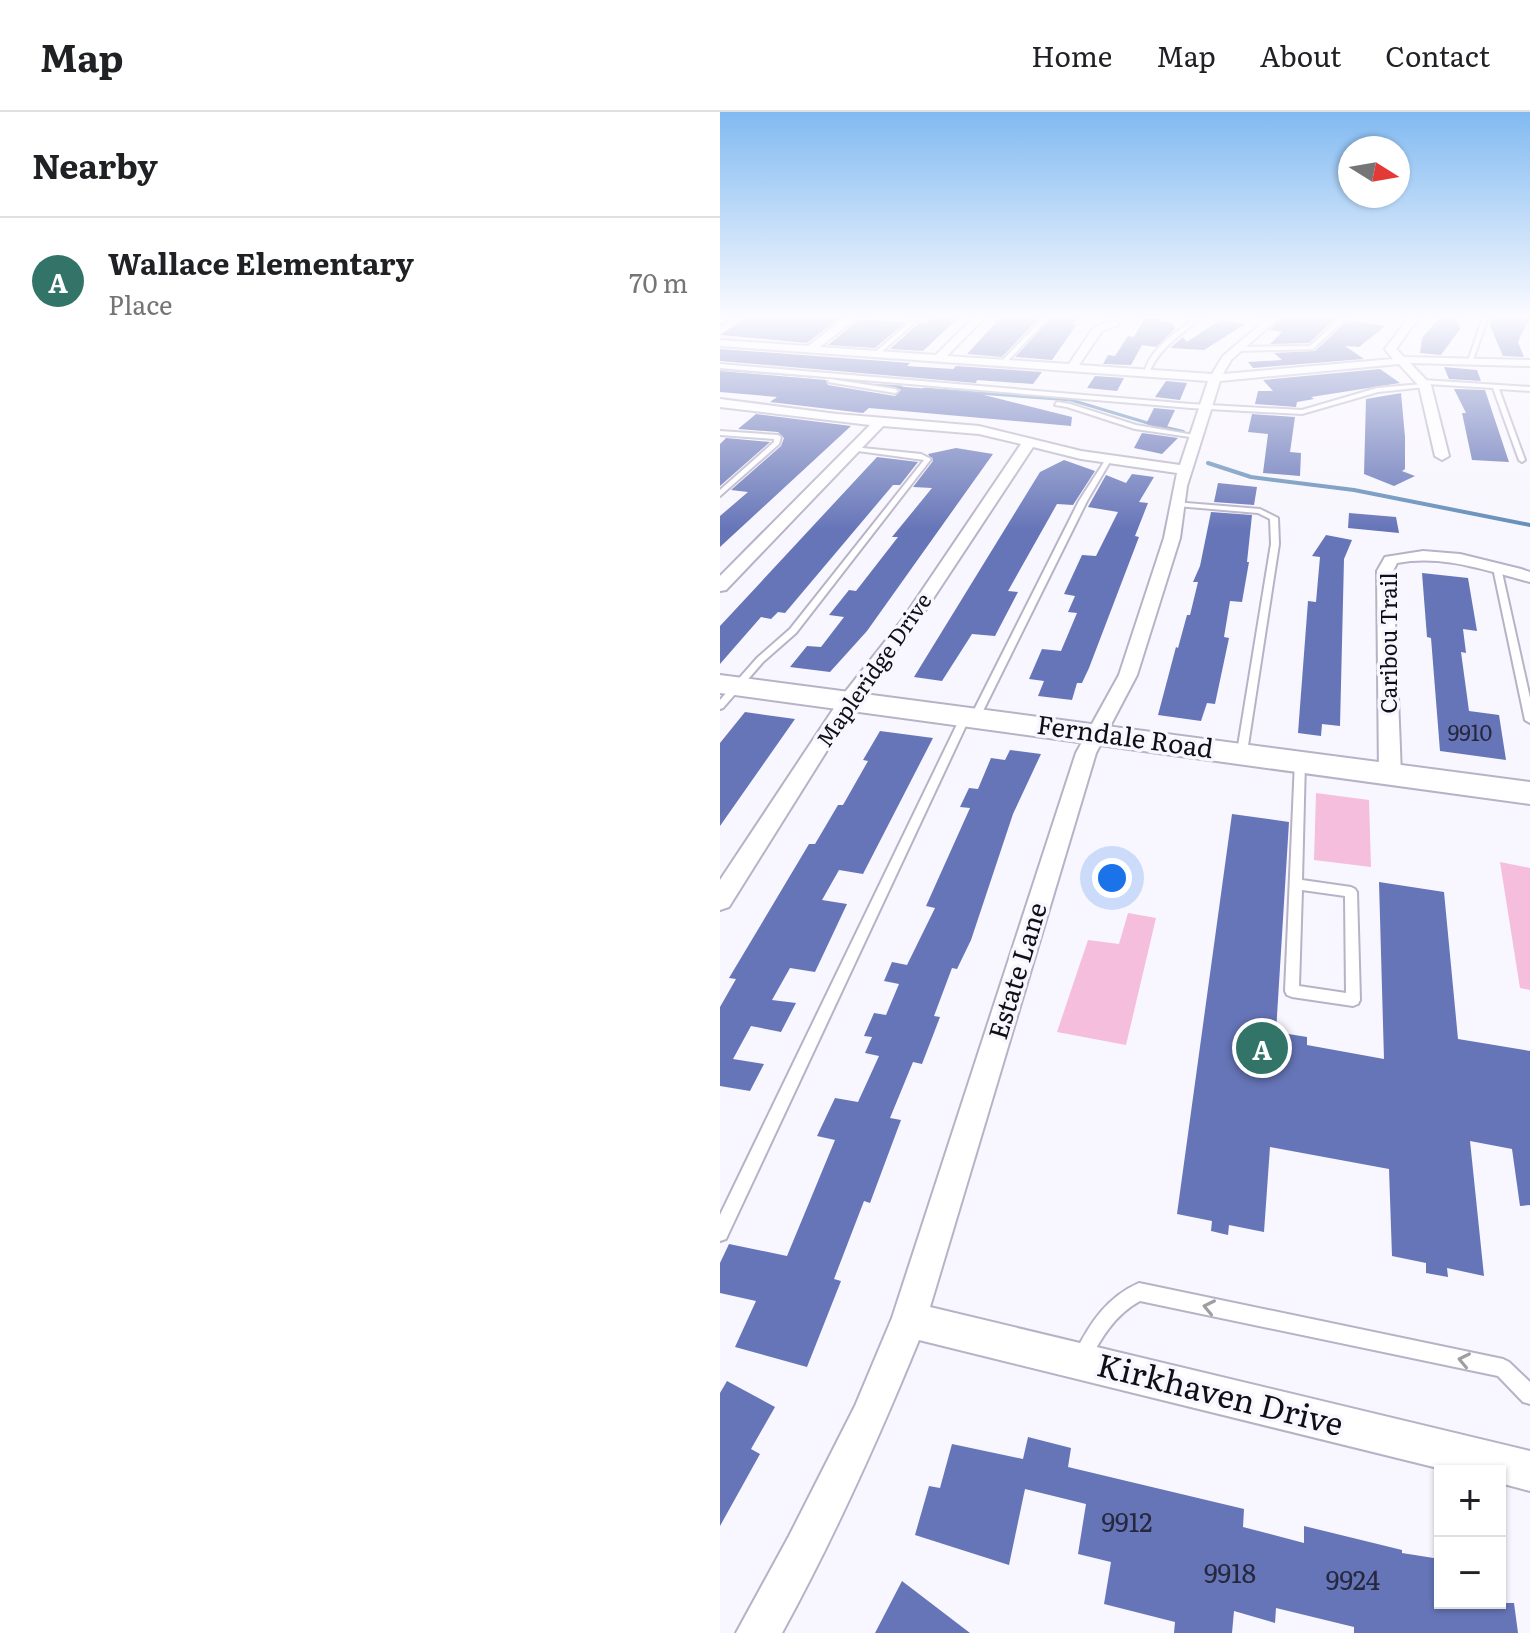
<!DOCTYPE html>
<meta charset="utf-8">
<style>
body{margin:0;font-family:Literata,serif;background:#f2f2f2;color:#202124}
.controls{position:absolute;right:24px;bottom:24px;display:grid;overflow:hidden;border-radius:0px;box-shadow:0 2px 6px #0004}
.controls button{width:72px;height:72px;display:grid;place-items:center;padding:0;border:0;border-bottom:2px solid #e0e0e0;background:#fff;color:#202124;font:40px sans-serif}
.compass{position:absolute;left:618px;top:24px;width:72px;height:72px;border-radius:50%;background:#fff;box-shadow:0 2px 6px #0004;rotate:101deg}
.you{position:absolute;left:392px;top:766px;width:28px;height:28px;margin:-20px;border:6px solid #fff;border-radius:50%;background:#1a73e8;box-shadow:0 0 0 12px #1a73e833}
.badge{display:grid;place-items:center;width:52px;height:52px;border-radius:50%;background:#327568;color:#fff;font-size:26px;font-weight:700}
.pin{position:absolute;translate:-50% -50%;border:4px solid #fff;box-shadow:0 2px 8px #0006}
.list{margin:0;padding:0;list-style:none}
h2{display:flex;justify-content:space-between;align-items:center;height:104px;margin:0;padding:0 32px;font-size:34px}
h2 small{font-size:26px;font-weight:400;color:#757577}
.list li{display:grid;grid-template-columns:52px 1fr auto;gap:24px;align-items:center;box-sizing:border-box;height:128px;padding:0 32px;border-top:2px solid #e0e0e0}
.list b{display:block;font-size:30px;white-space:nowrap}
.list p{margin:0;font-size:26px;white-space:nowrap;color:#757577}
.list em{font-size:26px;font-style:normal;color:#757577}
.map{position:relative;flex:none;width:810px;height:1521px;overflow:hidden}
header{display:flex;align-items:center;gap:48px;box-sizing:border-box;height:112px;padding:0 40px;background:#fff;border-bottom:2px solid #e0e0e0}
header strong{font-size:38px}
nav{display:flex;gap:44px;margin-inline-start:auto;font-size:28px}
main{display:flex}
aside{flex:1;background:#fff}
.map>svg:first-child{display:block}
.green{fill:#f5bedc}
.lines{fill:none;stroke-linecap:round;stroke-linejoin:round}
.stream-far1{stroke:#648db8;stroke-width:3}
.stream{stroke:#648db8;stroke-width:4}
.building{fill:#6675b8}
.lane-casing{stroke:#b7b2c6;stroke-width:4}
.street-casing{stroke:#b7b2c6;stroke-width:4}
.secondary-casing{stroke:#b7b2c6;stroke-width:4}
.lane{fill:#fff;fill-rule:evenodd}
.street{fill:#fff;fill-rule:evenodd}
.secondary{fill:#fff;fill-rule:evenodd}
.oneway{stroke:#9f9fa1}
.labels{text-anchor:middle;stroke-width:7;stroke-linejoin:round;paint-order:stroke}
.far-street-label{font-size:22px;fill:#100f15;stroke:#f8f6fe}
.number-label{font-size:22px;fill:#26283e}
.street-label{font-size:26px;fill:#100f15;stroke:#f8f6fe}
.near-number-label{font-size:26px;fill:#26283e}
.near-street-label{font-size:32px;fill:#100f15;stroke:#f8f6fe}
</style>
<header>
<strong>Map</strong>
<nav><a>Home</a><a>Map</a><a>About</a><a>Contact</a></nav>
</header>
<main>
<aside>
<h2>Nearby<small></small></h2>
<ul class="list">
<li><span class="badge">A</span><div><b>Wallace Elementary</b><p>Place</p></div><em>70 m</em></li>
</ul>
</aside>
<div class="map">
<svg width="810" height="1521" viewBox="0 0 810 1521">
<rect width="100%" height="100%" fill="#f8f6fe"/>
<path class="green" d="M596,681L649,688L651,755L594,748Z
M780,750L810,756V878L800,876Z
M408,801L436,806L406,933L337,920L368,828L399,832Z"/>
<g class="lines">
<path class="stream-far1" d="M0,257L130,267L149,273L181,275
M204,277L351,288L441,315"/>
<path class="stream" d="M433,313L463,320
M488,351L531,365L634,378L810,413"/>
</g>
<path class="building" d="M27,205H111L120,206L87,231L0,223Z
M212,205H239L203,239L170,237L199,211H206Z
M281,205H320L282,245L247,242Z
M332,205H363L350,212H357L332,248L295,245Z
M563,205H609L616,206L589,231L550,232L562,220L550,218Z
M720,205H736L740,217L721,243L700,241L702,226Z
M771,205H810L798,230L804,245L783,244L770,214Z
M439,206L442,210H451L456,216L436,235L422,233L411,253L383,252L388,243L395,244L408,224L414,225L424,207Z
M140,207L186,210L155,236L108,233Z
M500,208L525,212L484,238L450,236L463,225L467,230Z
M628,208L665,214L639,235L625,234L644,247L533,256L528,250L562,248L554,241L595,239Z
M0,237L190,251L187,254L233,257L236,254L322,260L313,272L257,268L256,271L0,249Z
M724,255L757,258L761,269L729,267Z
M660,257L680,271L591,285L594,287L577,290L576,295L535,292L538,279H553L543,268Z
M0,259L106,268L108,273L175,284L181,278L174,274L256,281L352,305L351,314L149,296L143,301L50,290L57,285L0,280Z
M375,264L404,266L397,279L367,276Z
M446,269L467,271L460,288L435,285Z
M734,277L765,278L789,350L752,348L742,301H746Z
M681,281L685,325V357L682,359L695,364L674,374L644,362L646,287Z
M434,296L455,298L447,315L426,312Z
M36,302L131,314L0,435V404L28,380L11,378L61,334L64,326L58,320L18,317Z
M532,302L575,305L570,340L581,341L580,364L543,361L548,322L528,320Z
M422,321L458,326L442,342L414,336Z
M6,326L50,330L0,374V332Z
M236,336L273,342L147,519L110,560L70,555L87,534L101,535L124,505L109,503L129,478L136,479L178,425H172L212,376L193,375L213,349L208,342Z
M157,345L198,350L180,373H173L65,501L58,500L51,507L41,505L0,552V514Z
M344,348L375,359L353,393L337,392L288,479L298,480L275,524L252,522L222,569L194,565L320,360Z
M412,362L434,365L419,390L428,391L415,424L419,425L369,556L362,571H357L352,588L318,584L324,569L309,567L322,537L341,539L357,501L348,500L355,484L344,482L362,443L376,444L398,400L368,395L386,363L406,371Z
M498,371L537,375L534,393L494,390Z
M491,400L532,403L527,450H529L522,490L510,489L504,525L509,526L495,592L487,591L481,609L438,603L456,535L458,536L467,503H470L478,470H473L480,454Z
M629,401L676,405L679,421L628,416Z
M606,423L632,428L624,447L620,614L602,612L601,624L578,621L588,489L596,490L600,445L592,444Z
M702,461L748,466L757,519L743,517L746,541L741,540L749,599L779,603L786,648L720,639L711,526L707,525Z
M25,600L75,607L0,714V631Z
M160,619L213,626L143,762L119,758L102,788L127,792L95,860L70,856L52,888L76,891L61,920L31,914L13,947L44,952L30,979L0,974V895L16,867L9,866L89,732H95L118,693H123L148,649L143,648Z
M290,638L321,642L293,702L251,828L237,857L232,856L214,904L220,905L202,952L193,950L170,1006L181,1008L150,1091L144,1089L114,1167L121,1169L87,1255L15,1235L36,1189L0,1181V1151L9,1132L67,1144L115,1028L97,1024L115,986L138,990L159,944L145,941L152,925L144,924L154,901L166,903L179,872L164,869L172,850L187,853L215,796L206,794L250,696L240,695L249,676L258,677L271,646L285,648Z
M512,702L569,710L556,920L587,925V933L664,947L659,770L724,780L738,927L810,939V1093L800,1094L792,1037L750,1029L764,1164L727,1156L728,1165L706,1161V1151L672,1144L669,1057L550,1035L544,1120L509,1113L508,1123L491,1119L492,1109L457,1102Z
M7,1269L55,1295L31,1337L40,1342L0,1414V1281Z
M308,1325L351,1336L348,1355L524,1397L523,1415L584,1431V1414L682,1438V1441L720,1447V1491H794L798,1521H634V1515L556,1496L555,1511L514,1499L512,1521H454L455,1510L384,1492L391,1450L358,1442L366,1392L305,1377L289,1453L195,1423L209,1374L220,1376L232,1332L303,1347Z
M182,1469L250,1521H155Z"/>
<g class="lines">
<g class="lane-casing">
<path id="lane" d="M196,205H201L158,243H154V241Z
M324,205H329L284,253H280V251Z
M476,205H482C459,225 440,234 428,263H424C428,237 456,221 476,205Z
M622,205H627L593,237L518,239L515,237L518,235L590,234Z
M763,205H768L753,248L748,249Z
M0,252L471,292L582,298L657,276L702,272L700,270L703,268L810,275V279L779,277L805,348L802,350L799,348L773,276L707,272L705,275L658,280L582,302L471,296L0,256Z
M110,267L175,277L178,279L175,281L108,270Z
M337,290L350,292L416,313L480,324L477,326L415,317L347,295L335,293Z
M0,319L58,323L61,325L59,332L0,384V378L54,330V327L0,323Z
M133,335L201,342L211,347L76,521L43,550L3,596L0,597V588L37,546L70,517L204,348L131,338V336Z
M386,347L391,348L367,389L260,605L255,608L250,605L6,1127L0,1129V1103L241,604L246,601L251,604L359,389Z
M454,390L540,397L558,406L559,432L527,640L522,644L517,640L551,432L550,407L538,401L457,394H454Z
M774,454L781,456L810,586V611L805,608L773,456Z
M580,645L585,649L582,768L631,775L635,777L637,780L640,888L638,892L633,894L572,885L567,883L565,879L575,649ZM582,778L625,784L626,881L579,874Z
M419,1171L783,1247L789,1250L810,1270V1292L803,1290L778,1264L420,1189C394,1203 380,1228 367,1253L361,1256L355,1253L352,1247L355,1241C370,1211 387,1185 419,1171Z"/>
</g>
<g class="street-casing">
<path id="street" d="M0,205H12L0,212Z
M126,205H138L100,235L216,243L254,205H265L227,244L349,252L374,215L394,208L399,211L398,213L382,219L359,253L492,262L503,244L549,205H560L511,248L503,262L673,247L665,237L689,205H699L676,237L684,245L810,248V254L690,251L711,273L729,344L722,348L715,344L699,274L679,252L500,269L467,374L460,426L417,563L376,641L210,1195L810,1339V1379L780,1371V1359H730L199,1228C158,1328 114,1426 62,1521H16L69,1424L135,1294L172,1206L356,641L399,563L444,426L457,361L361,347L313,335L197,511L136,592L9,795L0,798V768L122,584L182,508L301,332L259,322L163,314L6,478L0,479V464L150,313L0,295V287L117,302L259,314L361,339L460,353L488,269L0,234V228L88,234Z
M703,439L740,442L801,457L810,460V470C767,459 723,442 677,451L673,459L681,662L678,667H662L659,662L657,459L665,445Z"/>
</g>
<g class="secondary-casing">
<path id="secondary" d="M0,563L810,670V692L0,581Z"/>
</g>
<use href="#lane" class="lane"/>
<use href="#street" class="street"/>
<use href="#secondary" class="secondary"/>
</g>
<defs><path id="oneway-chevron" d="M-2-3.5L2.5 0L-2 3.5" fill="none" stroke-width="1.6" stroke-linecap="round" stroke-linejoin="round" transform="scale(2)"/></defs>
<g class="oneway">
<use href="#oneway-chevron" transform="translate(489 1195) rotate(-168)"/>
<use href="#oneway-chevron" transform="translate(744 1248) rotate(-168)"/>
</g>
<linearGradient id="sky" x2="0" y2="1"><stop stop-color="#81baf1"/><stop offset="0.49" stop-color="#fcfbff"/><stop offset="1" stop-color="#fcfbff" stop-opacity="0"/></linearGradient>
<rect width="810" height="418" fill="url(#sky)"/>
<g class="labels">
<g class="far-street-label">
<text transform="translate(669 531) rotate(-90)" y="8">Caribou Trail</text>
<text transform="translate(154 558) rotate(-55)" y="8">Mapleridge Drive</text>
</g>
<g class="number-label">
<text x="750" y="629">9910</text>
</g>
<g class="street-label">
<text transform="translate(405 625) rotate(8)" y="9">Ferndale Road</text>
<text transform="translate(298 859) rotate(-73)" y="9">Estate Lane</text>
</g>
<g class="near-number-label">
<text x="407" y="1420">9912</text>
<text x="510" y="1471">9918</text>
<text x="633" y="1478">9924</text>
</g>
<g class="near-street-label">
<text transform="translate(500 1283) rotate(14)" y="11">Kirkhaven Drive</text>
</g>
</g>
</svg>
<div class="controls">
<button>+</button>
<button>−</button>
</div>
<svg class="compass" viewBox="-18 -18 36 36"><path d="M0-13l5 13h-10z" fill="#e53935"/><path d="M0 13l5-13h-10z" fill="#757577"/></svg>
<div class="you"></div>
<div class="pin badge" style="left:542px;top:936px">A</div>
</div>
</main>
